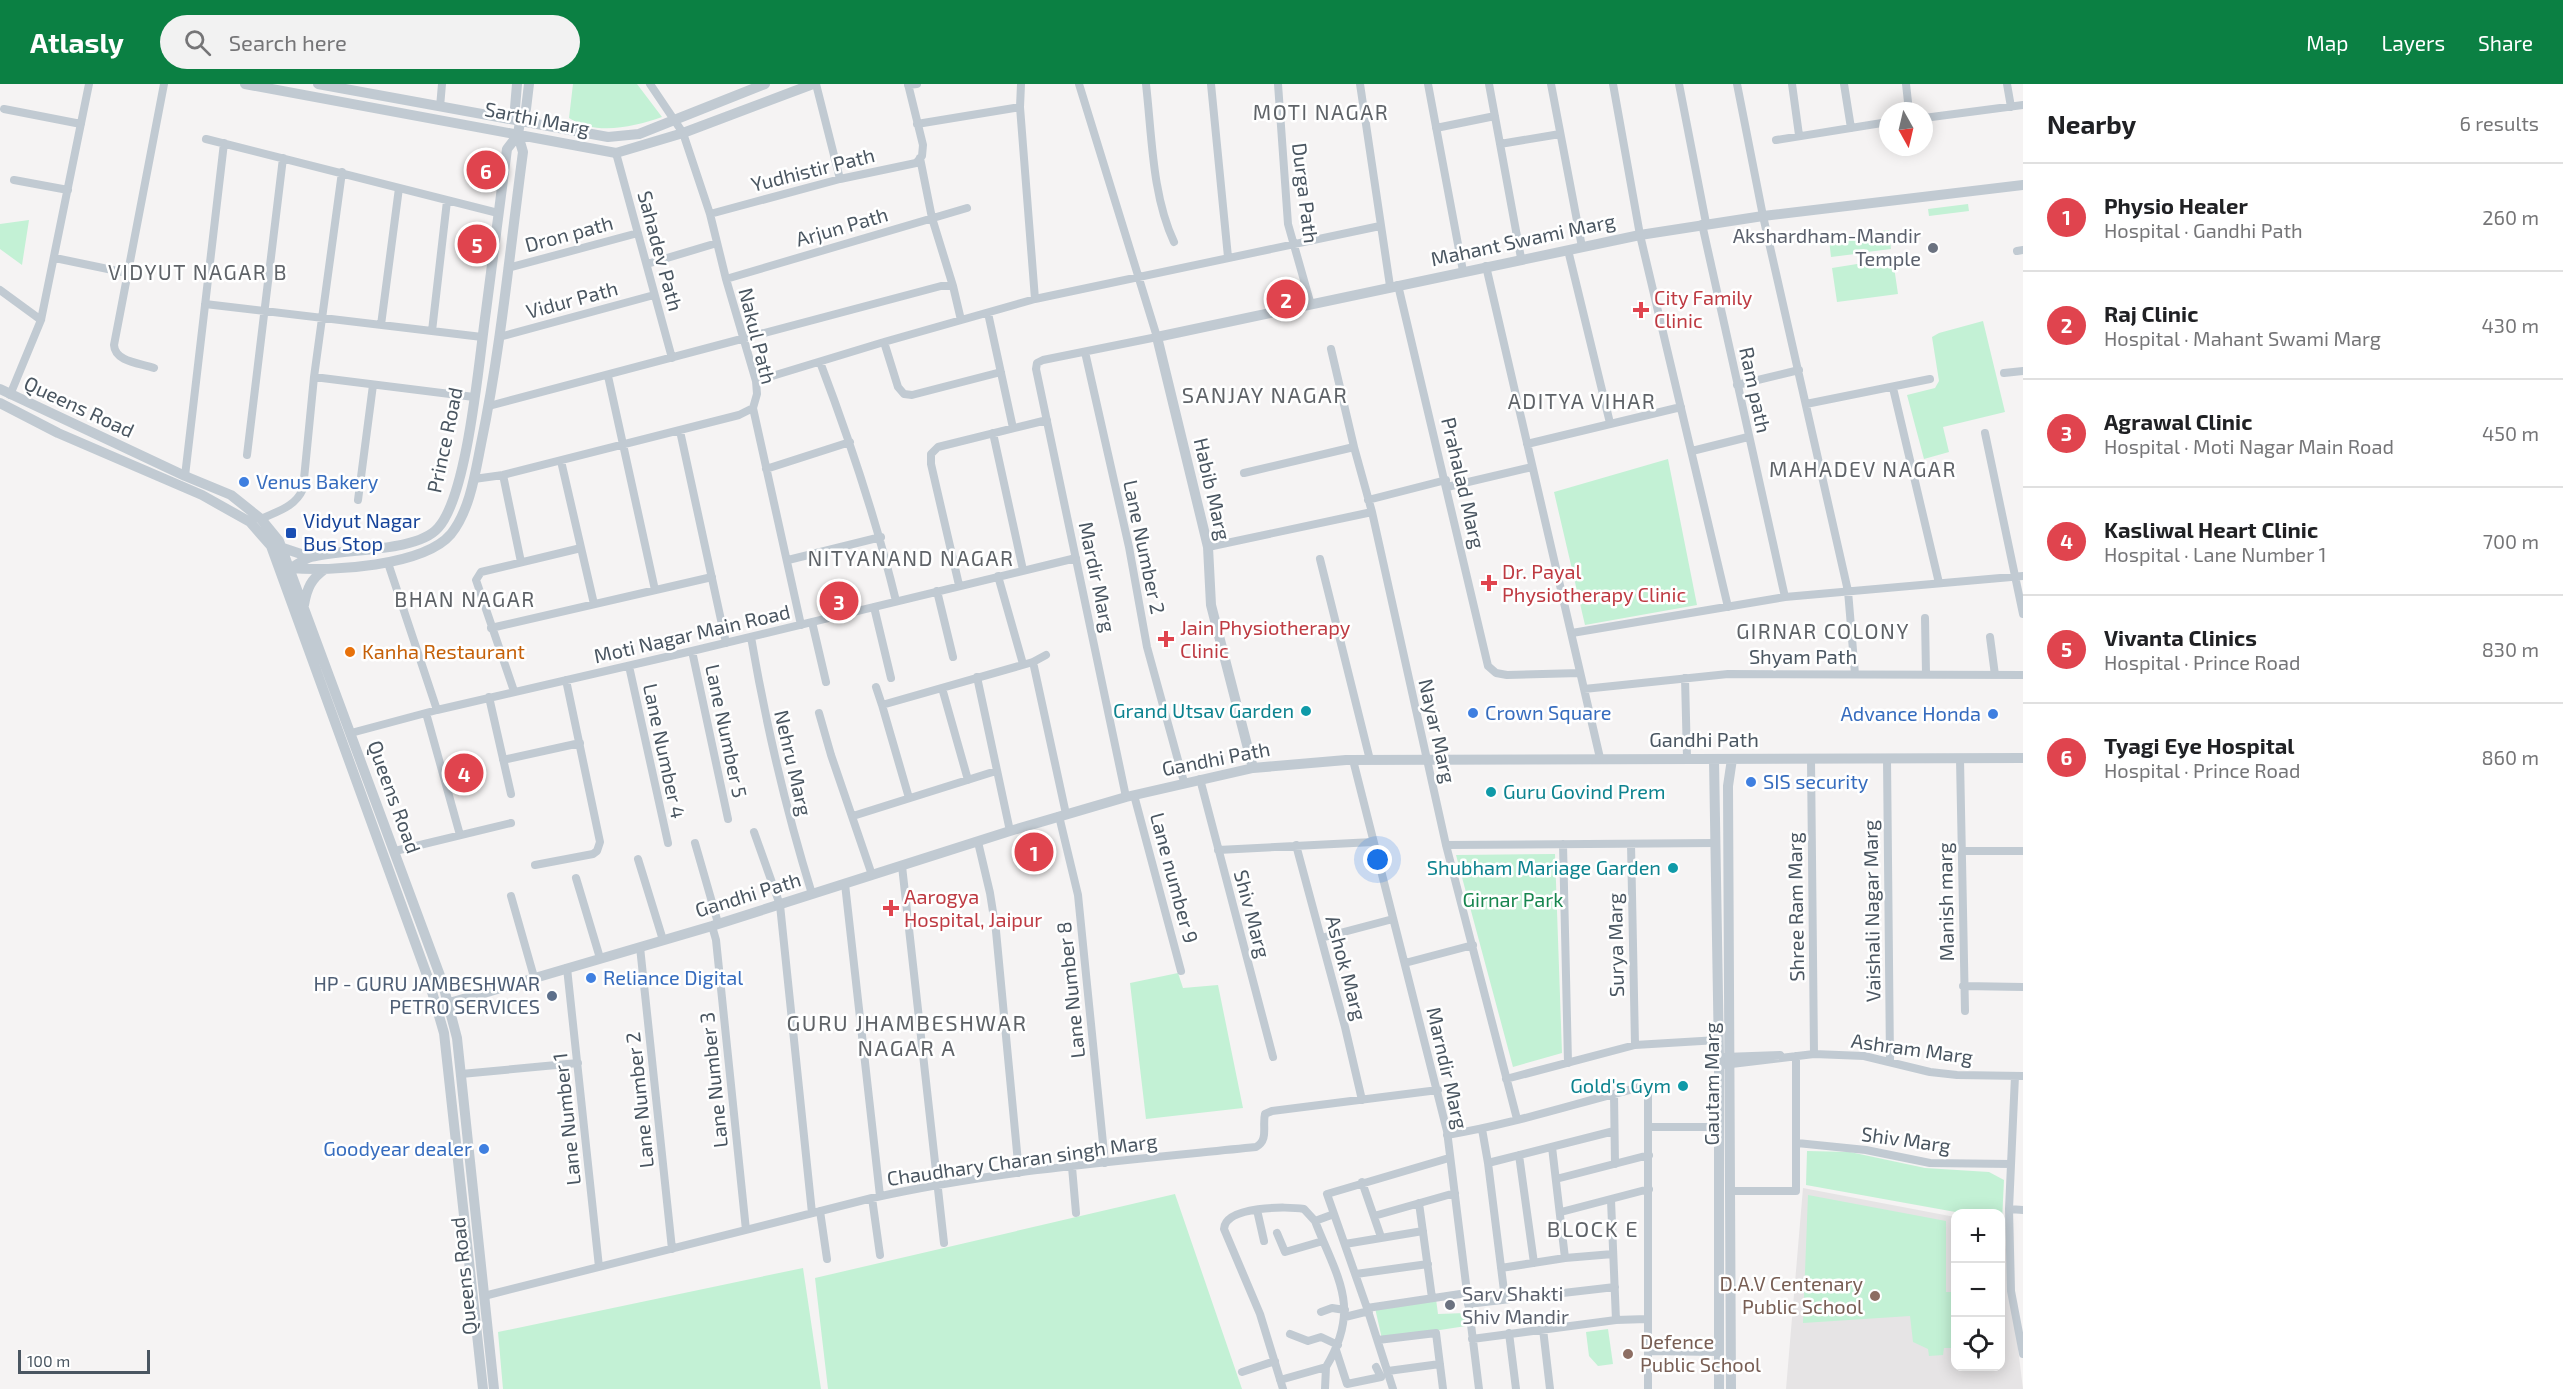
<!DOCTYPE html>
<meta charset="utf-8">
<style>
body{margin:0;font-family:"Exo 2",sans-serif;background:#f2f2f2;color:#202124}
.controls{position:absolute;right:18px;bottom:18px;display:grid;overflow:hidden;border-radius:12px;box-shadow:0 3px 15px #0003}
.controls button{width:54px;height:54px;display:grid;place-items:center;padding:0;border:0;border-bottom:2px solid #e0e0e0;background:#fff;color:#202124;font:30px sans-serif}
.compass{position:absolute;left:1879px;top:18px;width:54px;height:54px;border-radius:50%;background:#fff;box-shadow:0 3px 15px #0003;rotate:172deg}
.scale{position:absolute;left:18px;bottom:15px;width:132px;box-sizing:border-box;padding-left:6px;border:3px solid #4a5661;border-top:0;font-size:16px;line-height:21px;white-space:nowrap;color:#4a5661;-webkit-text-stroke:4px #fff;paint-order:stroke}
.you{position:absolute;left:1378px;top:776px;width:21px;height:21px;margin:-15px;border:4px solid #fff;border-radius:50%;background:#1a73e8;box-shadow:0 0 0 9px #1a73e833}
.badge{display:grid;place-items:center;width:39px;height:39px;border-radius:50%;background:#0b8043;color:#fff;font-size:20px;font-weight:700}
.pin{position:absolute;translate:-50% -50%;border:3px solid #fff;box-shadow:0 2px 6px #0006}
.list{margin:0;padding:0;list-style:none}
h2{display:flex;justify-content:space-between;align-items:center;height:78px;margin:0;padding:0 24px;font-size:26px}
h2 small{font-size:20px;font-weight:400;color:#757577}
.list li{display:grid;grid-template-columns:39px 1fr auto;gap:18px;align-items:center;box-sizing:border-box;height:108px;padding:0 24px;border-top:2px solid #e0e0e0}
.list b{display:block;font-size:22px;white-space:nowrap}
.list p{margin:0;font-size:20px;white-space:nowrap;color:#757577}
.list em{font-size:20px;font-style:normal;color:#757577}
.icon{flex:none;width:33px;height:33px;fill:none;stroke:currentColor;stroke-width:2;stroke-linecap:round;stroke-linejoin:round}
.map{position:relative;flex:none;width:2023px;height:1305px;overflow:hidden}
header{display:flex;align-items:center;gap:36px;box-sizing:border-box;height:84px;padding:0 30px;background:#0b8043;color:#fff}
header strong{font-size:28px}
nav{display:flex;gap:33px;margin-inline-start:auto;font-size:21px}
.search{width:420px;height:54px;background:#f2f2f2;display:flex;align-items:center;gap:15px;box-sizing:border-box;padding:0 21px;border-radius:33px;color:#757577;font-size:22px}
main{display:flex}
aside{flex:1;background:#fff}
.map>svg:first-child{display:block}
.education{fill:#e6e4e5}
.green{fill:#c3f1d5}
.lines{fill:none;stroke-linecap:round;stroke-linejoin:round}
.minor{stroke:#c1cad2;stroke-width:8}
.tertiary{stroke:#c1cad2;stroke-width:10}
.worship-dot{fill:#6b7280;stroke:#fff;stroke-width:2}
.health-dot{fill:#e0444e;stroke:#fff;stroke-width:2}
.shop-dot{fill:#3f7fe0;stroke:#fff;stroke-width:2}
.transit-dot{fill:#1a4fb4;stroke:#fff;stroke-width:2}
.food-dot{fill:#e8710a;stroke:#fff;stroke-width:2}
.culture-dot{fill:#0f9aa8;stroke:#fff;stroke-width:2}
.service-dot{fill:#5c6f8a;stroke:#fff;stroke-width:2}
.education-dot{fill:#8d6e63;stroke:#fff;stroke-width:2}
.labels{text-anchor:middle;stroke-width:5;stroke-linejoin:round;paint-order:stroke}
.street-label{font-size:20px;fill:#4a5661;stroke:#fff}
.worship-label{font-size:20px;fill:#5b616d;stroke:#fff;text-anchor:end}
.health-label{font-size:20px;fill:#be3a42;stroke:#fff;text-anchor:start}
.shop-label{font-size:20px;fill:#366cbe;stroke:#fff;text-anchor:start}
.transit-label{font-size:20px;fill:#164399;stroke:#fff;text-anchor:start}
.food-label{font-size:20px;fill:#c56008;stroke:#fff;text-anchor:start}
.culture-label{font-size:20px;fill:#0d838f;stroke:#fff;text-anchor:end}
.park-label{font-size:20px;fill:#17864f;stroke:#fff}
.service-label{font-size:20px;fill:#4e5e75;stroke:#fff;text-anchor:end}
.education-label{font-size:20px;fill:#785e54;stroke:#fff;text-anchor:end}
.neighbourhood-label{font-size:21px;letter-spacing:1.5px;fill:#5f6368;stroke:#fff}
.quarter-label{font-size:22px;letter-spacing:1.5px;fill:#5f6368;stroke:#fff}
</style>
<header>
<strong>Atlasly</strong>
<div class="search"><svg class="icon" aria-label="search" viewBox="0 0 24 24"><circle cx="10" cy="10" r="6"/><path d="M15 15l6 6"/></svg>Search here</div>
<nav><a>Map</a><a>Layers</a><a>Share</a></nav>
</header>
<main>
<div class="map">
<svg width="2023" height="1305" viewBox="0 0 2023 1305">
<rect width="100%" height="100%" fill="#f5f3f3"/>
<path class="education" d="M1803,1104L1955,1133L1956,1282H2000L2001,1141H2003L2023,1305H1786Z"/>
<path class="green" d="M573,0H637L662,33C633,43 596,52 569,34Z
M1968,120L1969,127L1929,132L1928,125Z
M29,136L22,181L0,165V140Z
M1889,146L1891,165L1867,168L1864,165L1858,166L1855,170L1831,173L1829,155Z
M1893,176L1898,210L1837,218L1832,184L1857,180L1863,183L1869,179Z
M1983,237L2005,328L1943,343L1949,368L1924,375L1907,311L1935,304L1939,297L1932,253L1939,249Z
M1668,375L1697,521L1585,541L1554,408Z
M1555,770L1562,969L1513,983L1456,771Z
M1178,889L1183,904L1218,901L1243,1024L1146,1035L1130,899Z
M1807,1067L1850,1068L1925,1084L1989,1088L2004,1096L2002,1137L2000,1130L1961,1129L1806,1101Z
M1175,1110L1242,1305H828L815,1194Z
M1808,1111L1946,1137V1208H1955V1264H1944L1943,1271L1929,1272L1928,1265L1913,1258L1910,1232L1803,1239Z
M803,1184L821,1305H503L498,1248Z
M1436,1215L1438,1230L1465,1229L1466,1242L1382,1255L1375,1224Z
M1608,1245L1613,1280L1598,1282L1589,1272L1586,1248Z"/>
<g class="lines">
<path class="minor" d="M816,0L840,95
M1021,0L1020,23L1035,215
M1079,0L1157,253L1043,276L1037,279L1036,285L1126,713
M1146,0C1152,52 1152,111 1174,158
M1211,0L1228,173
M1278,0L1288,140L1311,221
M1360,0L1390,202
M1428,0L1463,187
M1489,0L1521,174
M1551,0L1582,163
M1613,0L1640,151L1728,523
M1679,0L1706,139
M1737,0L1763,132L1848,507L1855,590
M1792,0L1799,51
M1844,0L1851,44
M1906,0L1909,27
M2007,0L2011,23
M908,1L917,0
M440,23L442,0
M4,25L81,40
M1924,34L2023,21
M917,40L1020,23
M1436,44L1495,32
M206,55L498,129
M1776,56L1888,38
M1500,60L1560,50
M616,69L672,274
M920,74L932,134L953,202
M14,96L68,106
M710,130L840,95L916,79L922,72L923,61L908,0
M1702,140L1785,513
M1568,166L1610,339
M2017,167L2023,166
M55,174L127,189
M647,180L717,159
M1486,182L1600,674
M508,184L638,149
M726,195L967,124
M1398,201L1488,582L1496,589L1507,591L1580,589
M0,206L41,236
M205,220L482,253
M988,229L1013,344
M381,241L399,104
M432,247L447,117
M499,253L654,211
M884,258L898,303L904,310L912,311L1001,288
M1331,265L1354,363L1372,428L1446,761L1517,1035
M1085,268L1129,463L1147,563L1184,698
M820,278C850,357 876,435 896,517
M154,284C140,279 115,278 114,261L164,0
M2004,289L2023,287
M608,292L655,506
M314,293L474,313
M756,297L884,258L1035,215L1380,142
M1737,301L1799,286
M1893,304L1939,499
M10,311L41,236L89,0
M1806,320L1930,295
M489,322L941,202H953L961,236
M753,324L801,541
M680,347L726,559
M993,349L1023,486
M1985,349L2023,530
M1527,360L1681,323
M1692,367L1748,353
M247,371L283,74
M561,377L594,520
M766,385L850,358
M1244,389L1354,363
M503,391L521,478
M185,392L224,59
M474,395L503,391L739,331L753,324L757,310L756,297L726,195L710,130L683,49L650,0
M1447,403L1532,383
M358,416L373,301
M1368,416L1446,396
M261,435C278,427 295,423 303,405L314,293L342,88
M1208,463L1372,428
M1320,475L1370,676
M788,476L881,453
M388,479L437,626
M998,492L1023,580
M959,501L931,380V370L938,363L1047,336
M937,507L953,573
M874,523L891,594
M1925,534L1926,590
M812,538L826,598
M491,544L712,493
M1572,549L1785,513L2023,492
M751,553C766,641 786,726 812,810
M1990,553L1995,591
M692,567L728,735
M1033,578L1066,730
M629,582L668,759
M977,593L1010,747
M1685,594L1687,674
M876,603L882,621L1033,578L1046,571
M942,604L968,696
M1584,605L1728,590L2023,591
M514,607L476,496L481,488L581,464
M489,613L511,710
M882,621L909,714
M426,629L460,751
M819,629L831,671L872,791
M351,649L437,626L692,567L1076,474
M1811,675L1814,970
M1887,675L1890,978
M1960,675L1965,927
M503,676L580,659
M1353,676L1447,1047L1479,1305
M1200,695L1273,973
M1134,711L1181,887
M853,732L996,687
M1059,732L1078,811L1105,1079
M754,748L780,821L812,1129
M978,758L990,809L996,847L1019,1089
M695,759L718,839
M1563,760L1568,979
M1631,760L1635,961
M1296,761L1345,943L1362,1016
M1446,761L1715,759
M1218,766L1373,758
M395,767L511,739
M1962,767H2023
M638,775L663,856
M535,781L593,770L597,767L600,758L566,596
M902,782L944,1159
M576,794L600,874
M845,800L880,1112
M511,812L534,893
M712,842L716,856L746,1146
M1321,854L1393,835
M640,863L672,1165
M1405,879L1473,861
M567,884L599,1183
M1963,902L2023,903
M1724,973L1780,971
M1723,981L1814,970L1864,972L1930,988L1957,991L2023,992
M461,990L578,979
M2015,992L2009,1125L2011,1207L2023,1270
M1506,995L1635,961L1718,956
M1614,1010L1615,1080
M1649,1043H1719
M1482,1045L1488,1079L1505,1215
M1447,1051C1514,1040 1579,1018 1645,1002L1648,1004V1305
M1797,1059L1866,1066L1930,1079L2011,1080
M1552,1063L1565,1174
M1519,1071L1534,1179
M1488,1079L1614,1047
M1072,1083L1076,1129
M1556,1095L1649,1071
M1362,1098L1381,1153
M1731,1107H1796V972
M872,1114L880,1171
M1611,1116L1616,1236
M1419,1119L1432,1214
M2009,1125L2023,1126
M1257,1126L1264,1157
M820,1127L827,1175
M1561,1128L1649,1105
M1374,1132L1455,1109
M1277,1149L1285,1168L1323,1157
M1345,1160L1423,1147
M1501,1184L1565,1174L1613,1170
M1356,1190L1428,1180
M484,1212L872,1114C998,1086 1128,1076 1256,1063C1269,1056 1262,1042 1265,1030L1272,1027L1438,1006
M1468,1220L1615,1203
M1367,1224L1467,1209
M1321,1228L1332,1224L1345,1226
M1345,1233L1369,1227
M1543,1245L1550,1305
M1509,1249L1516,1305
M1290,1250L1308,1257L1321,1253L1338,1261
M1472,1255L1616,1236L1647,1235
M1378,1256L1436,1249L1443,1305
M1336,1266L1347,1300L1381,1293L1376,1283
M1648,1267L1719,1268
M1388,1287L1440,1280
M1242,1288L1275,1277
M1280,1296L1326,1283C1362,1223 1337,1194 1315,1137L1334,1130
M1283,1305L1260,1230L1224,1145C1225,1122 1287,1122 1304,1125L1315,1137
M1325,1305L1326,1283
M1393,1305L1367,1224L1327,1110L1449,1074"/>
<path class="tertiary" d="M245,0L616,69L683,49L813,0
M318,0L608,53L639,50L765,0
M517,0L515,24L520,37
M0,305L185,392L231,411L261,435L279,457L442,897L457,954L494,1305
M0,319L58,349L202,411L250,438L271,462L428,894L444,949L483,1305
M283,464L310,473
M291,484C330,488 424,482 451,450C470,426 475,390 481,360C501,264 510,165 523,68L518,51L520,37L526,25L529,0
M291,484C297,481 304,475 311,473C343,464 416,469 438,444C468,411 479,275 486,227C493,173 500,119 507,65L518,51
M304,521C307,504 311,495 325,485
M1714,676L1719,973V1305
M1253,684L1211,521L1208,463L1157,253L1640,151L1763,132L2023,101
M436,923L712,842L1010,747L1126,713L1253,684L1346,676L2023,674
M1731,1305L1728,702L1732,675"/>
</g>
<g class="worship-dot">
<circle cx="1933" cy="164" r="6"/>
<circle cx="1450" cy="1221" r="6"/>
</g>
<g class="health-dot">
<path d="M1638 217h6v6h6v6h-6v6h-6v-6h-6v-6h6z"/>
<path d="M1486 490h6v6h6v6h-6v6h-6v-6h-6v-6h6z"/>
<path d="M1163 546h6v6h6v6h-6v6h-6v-6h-6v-6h6z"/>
<path d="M888 815h6v6h6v6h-6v6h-6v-6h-6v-6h6z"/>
</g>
<g class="shop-dot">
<circle cx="244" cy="398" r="6"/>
<circle cx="1473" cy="629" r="6"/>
<circle cx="1993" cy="630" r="6"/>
<circle cx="1751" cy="698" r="6"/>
<circle cx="591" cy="894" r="6"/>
<circle cx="484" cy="1065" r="6"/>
</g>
<rect class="transit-dot" x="285" y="443" width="12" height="12" rx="3"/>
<circle class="food-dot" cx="350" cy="568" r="6"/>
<g class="culture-dot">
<circle cx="1306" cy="627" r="6"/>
<circle cx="1491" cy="708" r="6"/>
<circle cx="1673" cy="784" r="6"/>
<circle cx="1683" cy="1002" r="6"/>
</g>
<circle class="service-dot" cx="552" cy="912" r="6"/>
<g class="education-dot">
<circle cx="1875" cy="1212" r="6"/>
<circle cx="1628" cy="1270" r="6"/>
</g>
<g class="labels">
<g class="street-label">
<text transform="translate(537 35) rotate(11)" y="7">Sarthi Marg</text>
<text transform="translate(813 86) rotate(-14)" y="7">Yudhistir Path</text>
<text transform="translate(1305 109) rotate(83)" y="7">Durga Path</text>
<text transform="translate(842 143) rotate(-16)" y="7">Arjun Path</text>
<text transform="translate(569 150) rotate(-15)" y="7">Dron path</text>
<text transform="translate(1523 156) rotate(-12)" y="7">Mahant Swami Marg</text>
<text transform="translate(660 167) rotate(75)" y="7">Sahadev Path</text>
<text transform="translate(572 216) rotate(-15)" y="7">Vidur Path</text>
<text transform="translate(757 252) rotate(76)" y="7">Nakul Path</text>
<text transform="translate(1755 306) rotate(78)" y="7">Ram path</text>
<text transform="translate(79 323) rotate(25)" y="7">Queens Road</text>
<text transform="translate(445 356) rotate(-78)" y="7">Prince Road</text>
<text transform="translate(1463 399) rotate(77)" y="7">Prahalad Marg</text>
<text transform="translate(1212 405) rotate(77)" y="7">Habib Marg</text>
<text transform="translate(1144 463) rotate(78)" y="7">Lane Number 2</text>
<text transform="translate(1097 493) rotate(78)" y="7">Mardir Marg</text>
<text transform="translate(692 550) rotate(-13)" y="7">Moti Nagar Main Road</text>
<text x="1803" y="580">Shyam Path</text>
<text transform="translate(726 647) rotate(78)" y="7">Lane Number 5</text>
<text transform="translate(1437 647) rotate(77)" y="7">Nayar Marg</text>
<text x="1704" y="663">Gandhi Path</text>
<text transform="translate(664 667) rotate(78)" y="7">Lane Number 4</text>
<text transform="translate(1216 675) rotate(-11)" y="7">Gandhi Path</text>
<text transform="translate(793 679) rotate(77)" y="7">Nehru Marg</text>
<text transform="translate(394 713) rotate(70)" y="7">Queens Road</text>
<text transform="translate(1174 794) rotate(75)" y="7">Lane number 9</text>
<text transform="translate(748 811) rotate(-17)" y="7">Gandhi Path</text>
<text transform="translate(1946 818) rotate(-91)" y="7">Manish marg</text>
<text transform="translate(1796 823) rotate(-91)" y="7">Shree Ram Marg</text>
<text transform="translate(1872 827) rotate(-91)" y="7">Vaishali Nagar Marg</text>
<text transform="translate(1252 830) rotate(75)" y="7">Shiv Marg</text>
<text transform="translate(1616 861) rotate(-91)" y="7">Surya Marg</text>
<text transform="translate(1346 884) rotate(75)" y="7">Ashok Marg</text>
<text transform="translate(1071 906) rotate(-96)" y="7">Lane Number 8</text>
<text transform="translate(1912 965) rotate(8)" y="7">Ashram Marg</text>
<text transform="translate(1447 984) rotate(77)" y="7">Marndir Marg</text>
<text transform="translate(714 996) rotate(-96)" y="7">Lane Number 3</text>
<text transform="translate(1712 1000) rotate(-90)" y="7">Gautam Marg</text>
<text transform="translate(640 1016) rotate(-96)" y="7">Lane Number 2</text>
<text transform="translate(567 1035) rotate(-96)" y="7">Lane Number 1</text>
<text transform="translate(1906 1056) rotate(8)" y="7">Shiv Marg</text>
<text transform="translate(1022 1076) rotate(-8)" y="7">Chaudhary Charan singh Marg</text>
<text transform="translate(464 1192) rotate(-96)" y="7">Queens Road</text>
</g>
<g class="worship-label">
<text x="1921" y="159">Akshardham-Mandir<tspan x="1921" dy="23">Temple</tspan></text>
<text x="1462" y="1217" text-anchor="start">Sarv Shakti<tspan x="1462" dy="23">Shiv Mandir</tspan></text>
</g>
<g class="health-label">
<text x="1654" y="221">City Family<tspan x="1654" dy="23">Clinic</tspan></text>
<text x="1502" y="495">Dr. Payal<tspan x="1502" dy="23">Physiotherapy Clinic</tspan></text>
<text x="1180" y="551">Jain Physiotherapy<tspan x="1180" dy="23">Clinic</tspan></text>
<text x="904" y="820">Aarogya<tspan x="904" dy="23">Hospital, Jaipur</tspan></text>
</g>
<g class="shop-label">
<text x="256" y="405">Venus Bakery</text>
<text x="1485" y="636">Crown Square</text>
<text x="1981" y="637" text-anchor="end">Advance Honda</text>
<text x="1763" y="705">SIS security</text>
<text x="603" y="901">Reliance Digital</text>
<text x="472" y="1072" text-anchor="end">Goodyear dealer</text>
</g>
<g class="transit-label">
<text x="303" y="444">Vidyut Nagar<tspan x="303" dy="23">Bus Stop</tspan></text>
</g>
<g class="food-label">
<text x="362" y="575">Kanha Restaurant</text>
</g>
<g class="culture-label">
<text x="1294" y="634">Grand Utsav Garden</text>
<text x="1503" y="715" text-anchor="start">Guru Govind Prem</text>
<text x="1661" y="791">Shubham Mariage Garden</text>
<text x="1671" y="1009">Gold's Gym</text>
</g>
<g class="park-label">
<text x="1513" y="823">Girnar Park</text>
</g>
<g class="service-label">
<text x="540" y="907">HP - GURU JAMBESHWAR<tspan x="540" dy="23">PETRO SERVICES</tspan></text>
</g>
<g class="education-label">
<text x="1863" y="1207">D.A.V Centenary<tspan x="1863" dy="23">Public School</tspan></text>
<text x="1640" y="1265" text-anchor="start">Defence<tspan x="1640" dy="23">Public School</tspan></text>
</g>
<g class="neighbourhood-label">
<text x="1321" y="36">MOTI NAGAR</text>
<text x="198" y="196">VIDYUT NAGAR B</text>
<text x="1582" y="325">ADITYA VIHAR</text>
<text x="1863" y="393">MAHADEV NAGAR</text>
<text x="911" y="482">NITYANAND NAGAR</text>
<text x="465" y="523">BHAN NAGAR</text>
<text x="1823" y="555">GIRNAR COLONY</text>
</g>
<g class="quarter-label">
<text x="1265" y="319">SANJAY NAGAR</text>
<text x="907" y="947">GURU JHAMBESHWAR<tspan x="907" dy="25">NAGAR A</tspan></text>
<text x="1593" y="1153">BLOCK E</text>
</g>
</g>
</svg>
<div class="controls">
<button>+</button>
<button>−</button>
<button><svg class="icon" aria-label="locate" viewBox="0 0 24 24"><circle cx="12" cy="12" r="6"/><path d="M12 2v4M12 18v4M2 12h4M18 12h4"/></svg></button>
</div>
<svg class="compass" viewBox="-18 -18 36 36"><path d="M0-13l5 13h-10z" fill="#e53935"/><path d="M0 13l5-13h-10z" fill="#757577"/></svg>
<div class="scale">100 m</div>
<div class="you"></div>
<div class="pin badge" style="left:1034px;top:768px;background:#e0444e">1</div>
<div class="pin badge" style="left:1286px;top:215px;background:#e0444e">2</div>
<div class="pin badge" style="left:839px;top:517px;background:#e0444e">3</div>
<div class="pin badge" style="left:464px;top:689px;background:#e0444e">4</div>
<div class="pin badge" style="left:477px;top:160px;background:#e0444e">5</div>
<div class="pin badge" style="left:486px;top:86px;background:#e0444e">6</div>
</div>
<aside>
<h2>Nearby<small>6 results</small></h2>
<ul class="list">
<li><span class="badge" style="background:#e0444e">1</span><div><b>Physio Healer</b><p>Hospital · Gandhi Path</p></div><em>260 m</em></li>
<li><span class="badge" style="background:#e0444e">2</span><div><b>Raj Clinic</b><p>Hospital · Mahant Swami Marg</p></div><em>430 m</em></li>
<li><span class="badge" style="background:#e0444e">3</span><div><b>Agrawal Clinic</b><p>Hospital · Moti Nagar Main Road</p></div><em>450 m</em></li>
<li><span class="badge" style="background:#e0444e">4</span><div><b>Kasliwal Heart Clinic</b><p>Hospital · Lane Number 1</p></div><em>700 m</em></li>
<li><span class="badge" style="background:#e0444e">5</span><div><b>Vivanta Clinics</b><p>Hospital · Prince Road</p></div><em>830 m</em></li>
<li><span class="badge" style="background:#e0444e">6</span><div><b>Tyagi Eye Hospital</b><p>Hospital · Prince Road</p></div><em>860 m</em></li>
</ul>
</aside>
</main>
